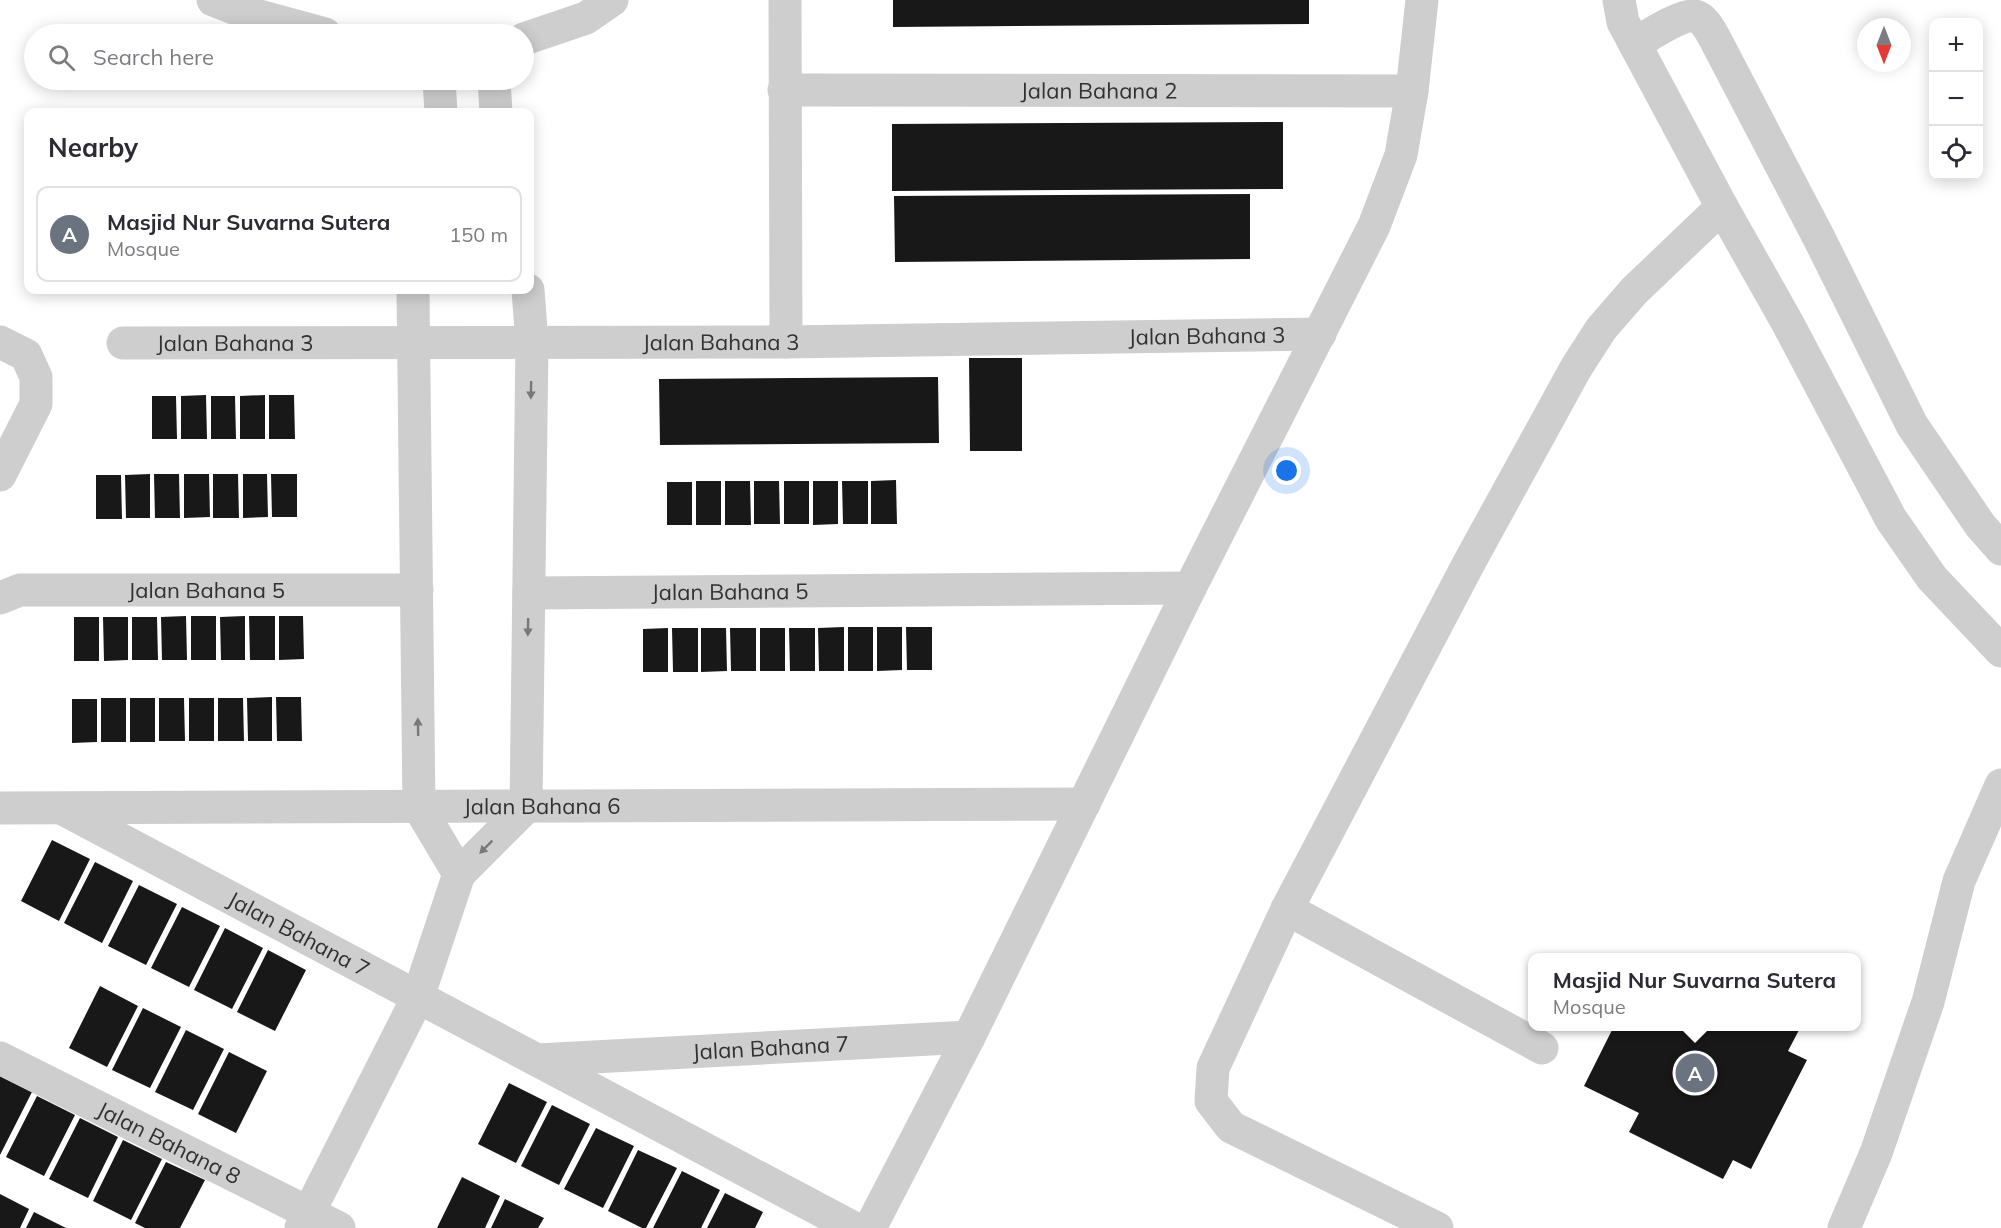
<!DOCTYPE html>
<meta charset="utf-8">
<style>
body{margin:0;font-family:Mulish,sans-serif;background:#f7f7f7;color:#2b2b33}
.controls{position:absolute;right:18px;top:18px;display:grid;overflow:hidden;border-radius:12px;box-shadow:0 3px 15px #0003}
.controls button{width:54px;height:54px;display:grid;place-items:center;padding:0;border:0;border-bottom:2px solid #e1e1e2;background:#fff;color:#2b2b33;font:30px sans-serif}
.compass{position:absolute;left:1857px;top:18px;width:54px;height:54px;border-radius:50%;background:#fff;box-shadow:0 3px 15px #0003;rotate:180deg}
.you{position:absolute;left:1287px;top:471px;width:21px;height:21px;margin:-15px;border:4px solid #fff;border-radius:50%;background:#1a73e8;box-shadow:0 0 0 9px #1a73e833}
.badge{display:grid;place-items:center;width:39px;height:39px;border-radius:50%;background:#f02c4b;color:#fff;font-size:20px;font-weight:700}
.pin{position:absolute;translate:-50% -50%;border:3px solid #fff;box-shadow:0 2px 6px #0006}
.popup{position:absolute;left:1528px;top:953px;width:333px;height:78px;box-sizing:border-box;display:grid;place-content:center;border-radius:12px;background:#fff;filter:drop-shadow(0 2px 4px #0005);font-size:20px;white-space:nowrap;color:#7c7c81}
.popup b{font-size:22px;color:#2b2b33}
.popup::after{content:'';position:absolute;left:50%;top:100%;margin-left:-12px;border:12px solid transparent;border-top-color:#fff}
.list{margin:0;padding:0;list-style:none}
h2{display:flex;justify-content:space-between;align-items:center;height:78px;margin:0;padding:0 24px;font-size:26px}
h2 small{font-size:20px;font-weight:400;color:#7c7c81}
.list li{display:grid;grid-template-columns:39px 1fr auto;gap:18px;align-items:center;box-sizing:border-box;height:96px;margin:0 12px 12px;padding:0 12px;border:2px solid #e1e1e2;border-radius:12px}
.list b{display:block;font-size:22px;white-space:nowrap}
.list p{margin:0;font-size:20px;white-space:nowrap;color:#7c7c81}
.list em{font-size:20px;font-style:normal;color:#7c7c81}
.icon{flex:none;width:33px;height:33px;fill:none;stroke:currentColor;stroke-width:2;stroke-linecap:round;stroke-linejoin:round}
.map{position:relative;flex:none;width:2001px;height:1228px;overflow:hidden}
.search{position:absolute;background:#fff;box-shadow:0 3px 15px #0003;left:24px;top:24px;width:510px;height:66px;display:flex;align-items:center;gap:15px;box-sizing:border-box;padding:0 21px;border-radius:33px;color:#7c7c81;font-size:22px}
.panel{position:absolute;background:#fff;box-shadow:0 3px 15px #0003;left:24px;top:108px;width:510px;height:186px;border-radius:12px}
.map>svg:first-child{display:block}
.building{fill:#181818}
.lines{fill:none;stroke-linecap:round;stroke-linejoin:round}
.minor{stroke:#cecece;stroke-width:33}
.oneway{fill:#787878}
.labels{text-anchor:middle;stroke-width:6;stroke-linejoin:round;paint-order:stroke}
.street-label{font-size:22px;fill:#313131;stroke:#fff}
</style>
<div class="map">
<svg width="2001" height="1228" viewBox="0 0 2001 1228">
<rect width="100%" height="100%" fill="#fff"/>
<path class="building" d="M893,0H1309V24L893,27Z
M1283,122V189L892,191V124Z
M1250,194V259L895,262L894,196Z
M969,358H1022V451H970Z
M938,377L939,443L660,445L659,379Z
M206,395L207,439H181V396Z
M265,395V439H240V396Z
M269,395H294L295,439H269Z
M152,396H176L177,439H152Z
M211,396H235L236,439H211Z
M150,474V518H126L125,475Z
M154,474H179L180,518H155Z
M184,474H209L210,517L184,518Z
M213,474H238L239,518H213Z
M243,474H267L268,517L243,518Z
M271,474H297V517H272Z
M96,475H121L122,519H96Z
M896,480L897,524H871V481Z
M696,481H721V525H696Z
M725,481H750L751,525H725Z
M754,481H779L780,524H754Z
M784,481H809V524H784Z
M813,481H838V524L813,525Z
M842,481H868V524H843Z
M667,482H692V525H667Z
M186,616L187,660H162L161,617Z
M191,616H216V660H191Z
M245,616V660H221L220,617Z
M249,616H275V660H250Z
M279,616H303L304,659L279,660Z
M74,617H99V661H74Z
M103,617H128V660L104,661Z
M132,617H157L158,660H132Z
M844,627V671H819L818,628Z
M848,627H873V671H848Z
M877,627H902V670L877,671Z
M906,627H932V670H907Z
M668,628V672H643V629Z
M672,628H698V672H673Z
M701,628H726L727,671L701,672Z
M730,628H756V671H731Z
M760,628H785V671H760Z
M789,628H815V671H790Z
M272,697V741H248L247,698Z
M276,697H301L302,741H277Z
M101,698H126V742H101Z
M130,698H155V742H130Z
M159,698H184L185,741H159Z
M189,698H214V741H189Z
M218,698H243L244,741H218Z
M72,699H97V742L72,743Z
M52,840L90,859L59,921L21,901Z
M95,862L133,881L102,943L64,923Z
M139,885L177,904L146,965L108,946Z
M182,907L220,926L189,987L151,968Z
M225,928L263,948L232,1009L194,990Z
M268,950L306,970L275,1031L237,1012Z
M100,986L138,1006L107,1067L69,1048Z
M143,1008L181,1027L150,1088L112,1070Z
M1614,1026H1791L1799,1030L1788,1051L1807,1060L1751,1169L1733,1160L1723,1179L1629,1132L1639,1113L1584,1086Z
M186,1030L224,1049L193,1110L155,1092Z
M229,1052L267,1071L236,1133L198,1114Z
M0,1076L32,1092L0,1155Z
M509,1083L547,1102L516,1163L478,1144Z
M37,1096L75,1115L44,1176L6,1157Z
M552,1105L590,1124L559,1185L521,1166Z
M80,1118L118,1137L88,1198L49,1179Z
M596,1128L634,1146L603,1208L564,1189Z
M123,1140L162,1159L131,1220L93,1201Z
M638,1150L677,1168L646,1228H642L608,1211Z
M166,1162L205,1180L180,1228H145L135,1223Z
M682,1171L720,1190L701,1228H653Z
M462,1177L500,1196L485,1228H437Z
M725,1193L763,1212L755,1228H707Z
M0,1194L29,1209L20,1228H0Z
M505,1199L544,1218L538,1228H491Z
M34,1212L66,1228H26Z"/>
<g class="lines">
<g class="minor">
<path d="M213,0L241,11L325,34"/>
<path d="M785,0L786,342"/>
<path d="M1619,0L1623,22L1722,207L1787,322L1891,519L1932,578L2001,651"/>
<path d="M524,39L586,18L612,0"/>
<path d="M1635,44C1648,36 1681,14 1695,16C1704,18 1710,30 1714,37L1819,238L1912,425L1980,525L2001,549"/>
<path d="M439,80L441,112"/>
<path d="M494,80L496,112"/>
<path id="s1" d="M784,90L1412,91"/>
<path d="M413,290L419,807L459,874L526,807L532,343L528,290"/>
<path d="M0,342L26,355L36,377V404L0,475"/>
<path id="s2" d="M123,343L786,342L1320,334"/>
<path id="s3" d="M529,593L1190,588"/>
<path id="s4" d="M0,598L20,590H417"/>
<path id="s5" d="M0,808L1084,804"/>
<path id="s6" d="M63,809L854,1228"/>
<path d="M1287,909L1542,1048"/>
<path id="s7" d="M0,1058L339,1228"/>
<path id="s8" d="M537,1060L969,1037"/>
<path d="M301,1228L418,997L459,874"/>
<path d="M870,1228L969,1037L1190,588L1374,226L1401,155L1412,91L1422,0"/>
<path d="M1437,1228L1231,1127L1211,1101L1213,1068L1287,909L1470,561L1576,368L1601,329L1634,291L1722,207"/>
<path d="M1844,1228L1876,1153L1928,1002L1959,881L2001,785"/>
</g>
</g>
<defs><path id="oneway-solid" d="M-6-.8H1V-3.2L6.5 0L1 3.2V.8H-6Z" transform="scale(1.5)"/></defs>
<g class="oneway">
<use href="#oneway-solid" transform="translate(531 390) rotate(91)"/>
<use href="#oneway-solid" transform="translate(528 627) rotate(91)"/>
<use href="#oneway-solid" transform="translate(418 727) rotate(-91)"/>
<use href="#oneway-solid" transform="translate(486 847) rotate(135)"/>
</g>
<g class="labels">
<g class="street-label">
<text dy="8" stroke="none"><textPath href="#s1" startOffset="315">Jalan Bahana 2</textPath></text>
<text dy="8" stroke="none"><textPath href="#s2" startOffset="1084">Jalan Bahana 3</textPath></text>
<text dy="8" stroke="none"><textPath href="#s2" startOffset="598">Jalan Bahana 3</textPath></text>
<text dy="8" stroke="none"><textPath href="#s2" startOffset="112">Jalan Bahana 3</textPath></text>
<text dy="8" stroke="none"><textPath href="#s4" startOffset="208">Jalan Bahana 5</textPath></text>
<text dy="8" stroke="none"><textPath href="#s3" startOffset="201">Jalan Bahana 5</textPath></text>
<text dy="8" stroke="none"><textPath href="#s5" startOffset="542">Jalan Bahana 6</textPath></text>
<text dy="8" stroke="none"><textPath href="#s6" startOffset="267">Jalan Bahana 7</textPath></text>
<text dy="8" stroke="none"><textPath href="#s8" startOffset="234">Jalan Bahana 7</textPath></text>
<text dy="8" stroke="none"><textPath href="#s7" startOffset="189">Jalan Bahana 8</textPath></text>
</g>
</g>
</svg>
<div class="controls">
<button>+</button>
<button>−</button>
<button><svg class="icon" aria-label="locate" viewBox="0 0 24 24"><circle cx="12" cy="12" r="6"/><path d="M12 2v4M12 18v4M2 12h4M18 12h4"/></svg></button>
</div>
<svg class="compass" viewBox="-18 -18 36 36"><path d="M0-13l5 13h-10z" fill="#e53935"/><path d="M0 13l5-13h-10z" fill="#7c7c81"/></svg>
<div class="you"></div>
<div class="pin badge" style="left:1695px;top:1073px;background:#6b7280">A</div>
<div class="popup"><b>Masjid Nur Suvarna Sutera</b>Mosque</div>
<div class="search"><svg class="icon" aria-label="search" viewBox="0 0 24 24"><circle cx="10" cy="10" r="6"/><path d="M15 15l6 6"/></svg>Search here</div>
<section class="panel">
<h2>Nearby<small></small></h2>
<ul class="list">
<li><span class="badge" style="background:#6b7280">A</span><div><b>Masjid Nur Suvarna Sutera</b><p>Mosque</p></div><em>150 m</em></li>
</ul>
</section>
</div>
